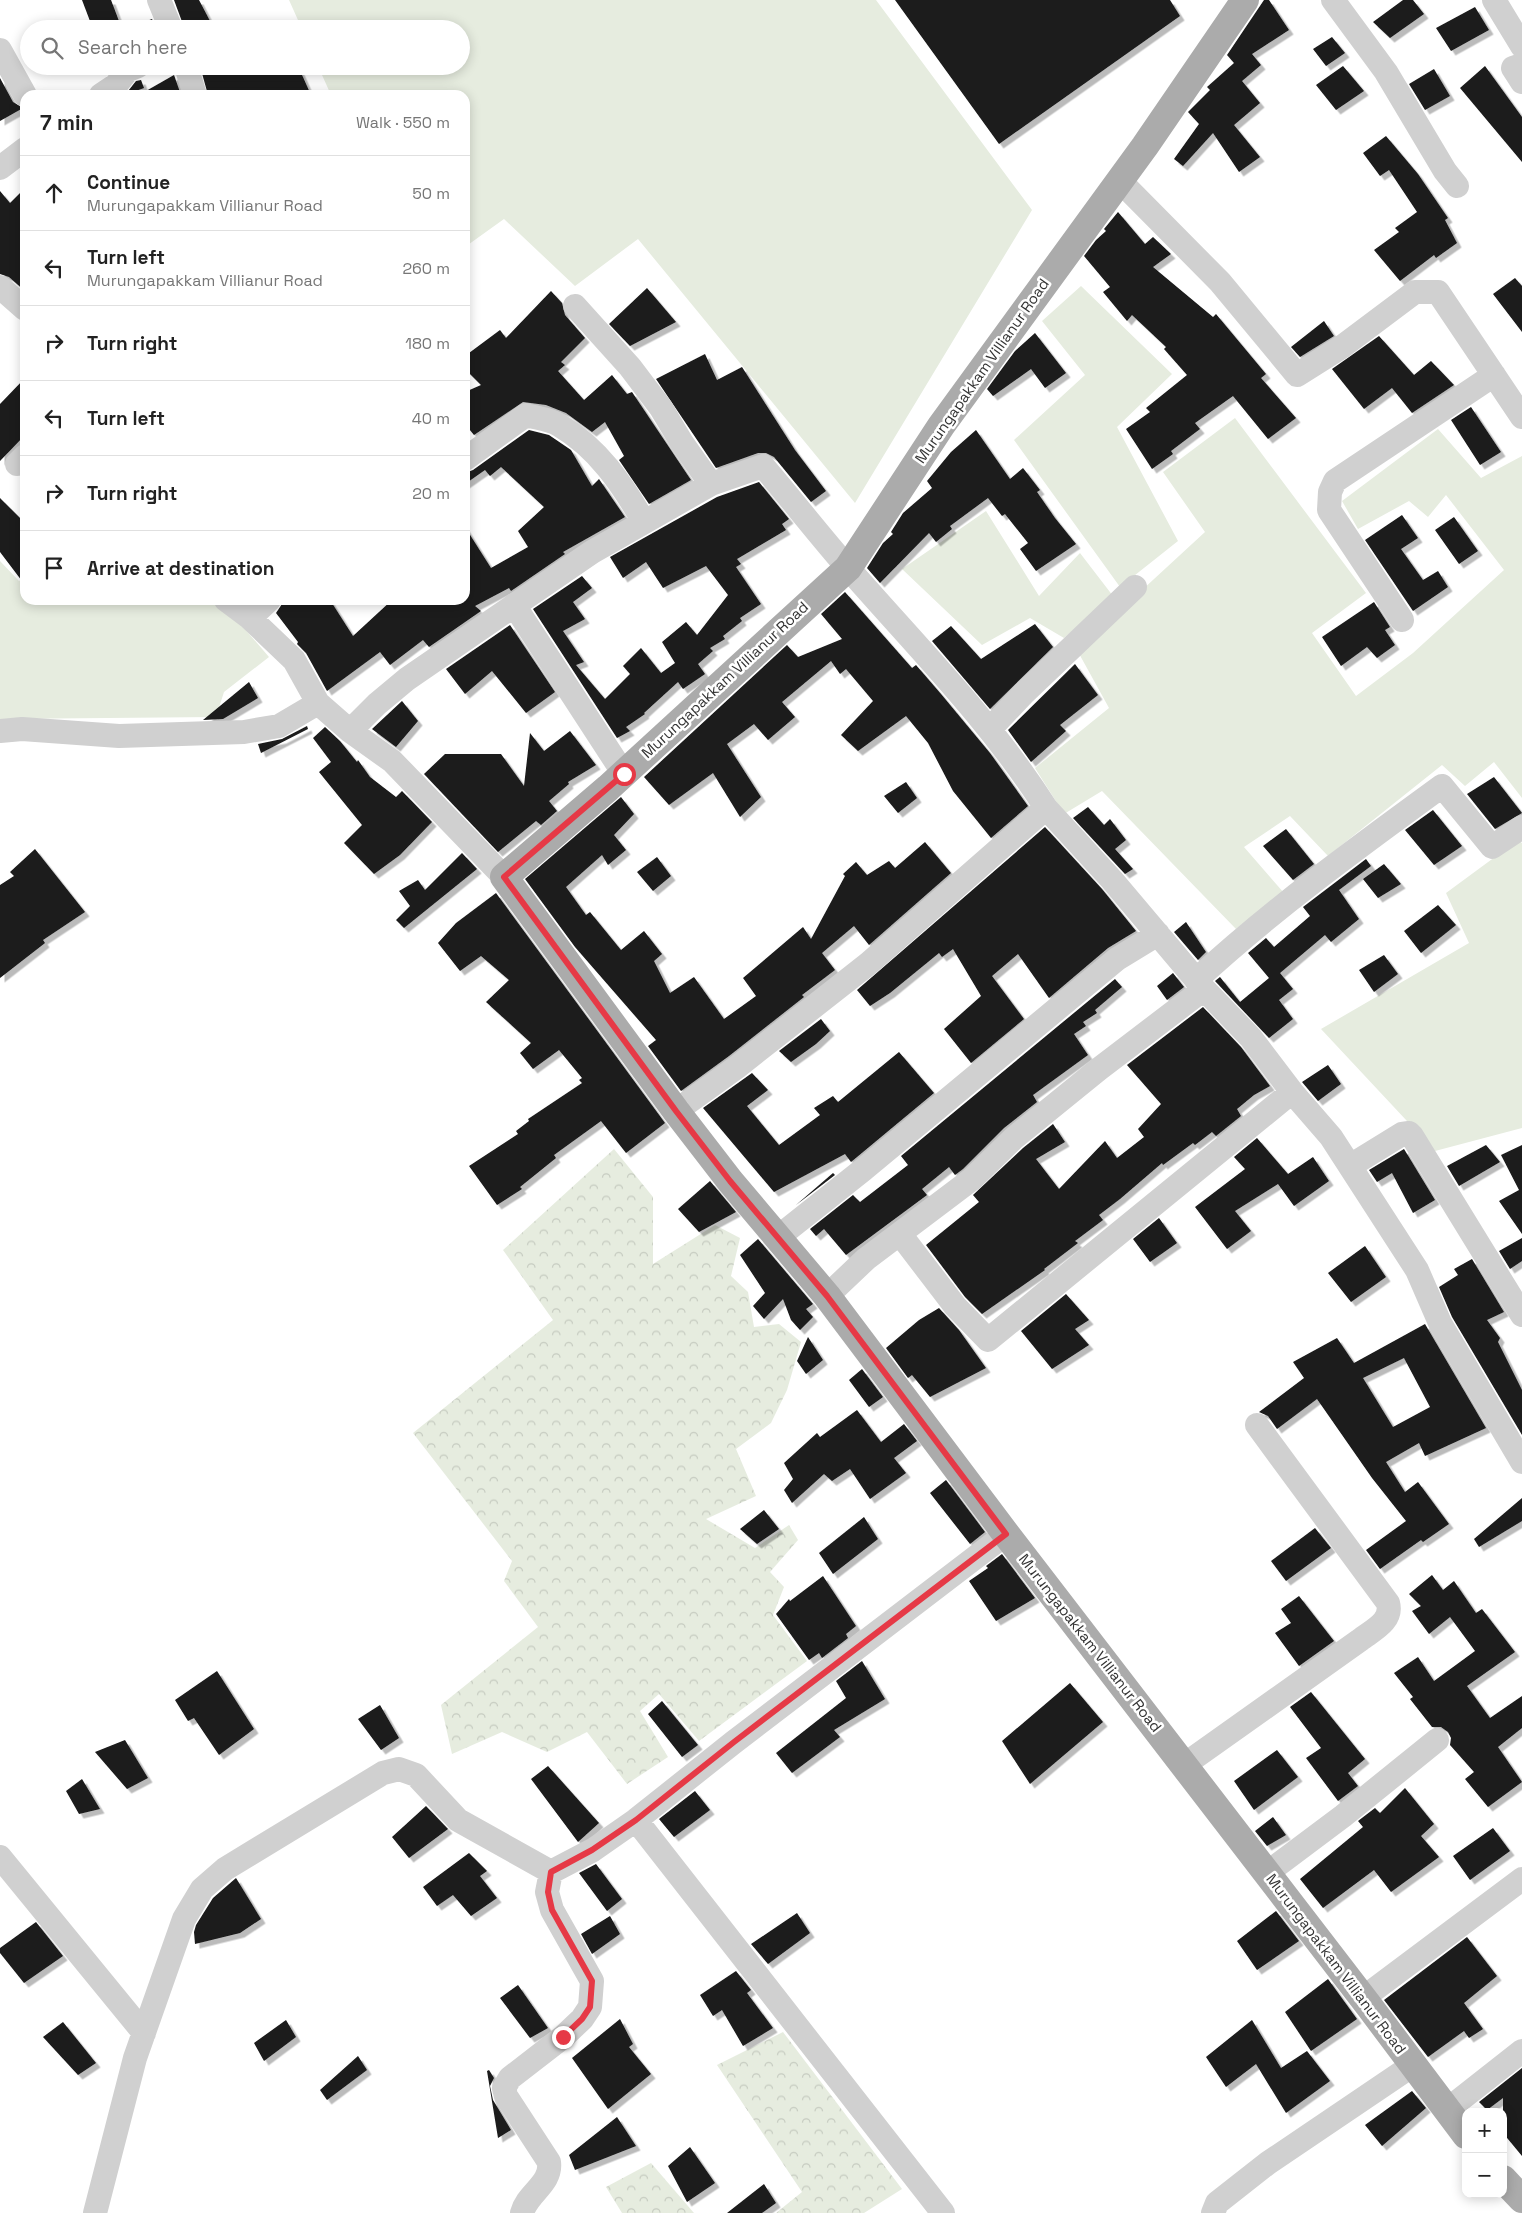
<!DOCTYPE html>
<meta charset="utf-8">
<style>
body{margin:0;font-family:"Space Grotesk",sans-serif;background:#f6f6f6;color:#222}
.controls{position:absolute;right:15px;bottom:15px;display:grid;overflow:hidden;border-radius:10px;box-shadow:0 2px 12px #0003}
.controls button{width:45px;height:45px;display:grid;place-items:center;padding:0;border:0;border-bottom:1px solid #e0e0e0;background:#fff;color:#222;font:25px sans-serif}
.stop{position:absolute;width:15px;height:15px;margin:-11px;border:4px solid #e63946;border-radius:50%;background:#fff}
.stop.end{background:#e63946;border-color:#fff;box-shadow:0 1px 5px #0008}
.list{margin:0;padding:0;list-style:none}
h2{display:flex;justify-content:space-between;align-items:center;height:65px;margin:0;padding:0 20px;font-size:21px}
h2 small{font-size:16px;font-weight:400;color:#767676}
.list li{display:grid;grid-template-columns:32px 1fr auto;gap:15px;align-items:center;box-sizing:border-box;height:75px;padding:0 20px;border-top:1px solid #e0e0e0}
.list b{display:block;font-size:19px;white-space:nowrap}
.list p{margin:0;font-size:16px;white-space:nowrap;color:#767676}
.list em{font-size:16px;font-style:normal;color:#767676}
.icon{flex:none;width:28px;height:28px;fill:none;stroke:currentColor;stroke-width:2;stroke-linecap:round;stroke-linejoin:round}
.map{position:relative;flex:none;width:1522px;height:2213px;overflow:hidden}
.search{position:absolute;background:#fff;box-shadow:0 2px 12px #0003;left:20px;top:20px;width:450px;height:55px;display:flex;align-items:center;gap:12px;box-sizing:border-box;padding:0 18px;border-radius:28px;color:#767676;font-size:19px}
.panel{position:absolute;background:#fff;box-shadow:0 2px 12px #0003;left:20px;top:90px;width:450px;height:515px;border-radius:15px}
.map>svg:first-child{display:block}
.green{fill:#e6ecdf}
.forest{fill:url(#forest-crowns)}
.building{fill:#1a1a1a;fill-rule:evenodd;filter:url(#shadow)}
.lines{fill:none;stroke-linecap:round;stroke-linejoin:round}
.minor{stroke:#d0d0d0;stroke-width:24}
.major{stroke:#ababab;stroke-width:28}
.route{stroke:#e63946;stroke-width:6}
.labels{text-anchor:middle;stroke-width:5;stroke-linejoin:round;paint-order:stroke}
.street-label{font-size:15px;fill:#333;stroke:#fff}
</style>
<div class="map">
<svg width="1522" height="2213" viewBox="0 0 1522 2213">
<defs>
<pattern id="forest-crowns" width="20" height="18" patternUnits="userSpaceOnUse" patternTransform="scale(1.25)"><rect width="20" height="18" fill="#e6ecdf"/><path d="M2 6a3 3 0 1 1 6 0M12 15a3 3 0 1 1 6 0" fill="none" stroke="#c6cbc0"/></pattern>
<filter id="shadow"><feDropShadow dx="4.5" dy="4.5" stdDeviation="0" flood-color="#0004"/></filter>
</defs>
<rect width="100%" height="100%" fill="#fff"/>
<path class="green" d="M289,0H876L1032,210L855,503L638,239L575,286L504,219L465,247V95H331L318,66H461V29H302Z
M1081,286L1172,374L1117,427L1178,541L1120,587L1014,440L1085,375L1042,321Z
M1235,418L1366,593L1312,633L1356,696L1413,653L1504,570L1446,495L1428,517L1409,501L1358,529L1342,501L1438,429L1481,478L1522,456V798L1494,762L1465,786L1442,765L1328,856L1290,816L1244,847L1284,893L1236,929L1102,791L1064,814L1035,768L1109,708L1077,650L1205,532L1163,472Z
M986,511L1039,596L1080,553L1113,596L1064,638L1030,618L982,645L902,569Z
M0,561L19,581L25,577V600H220L269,657L224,692L216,717L0,719Z
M1518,840L1522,843V1128L1435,1151L1321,1029L1469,943L1446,893Z"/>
<path class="forest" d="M614,1149L653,1197V1264L715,1225L740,1238L731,1276L748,1292L754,1327L779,1324L801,1342L787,1390L771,1423L736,1449L756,1496L706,1519L755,1548L789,1525L798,1540L770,1572L784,1587L773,1615L807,1661L699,1741L659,1694L640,1711L668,1757L627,1784L587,1732L547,1752L502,1732L452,1754L441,1705L538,1627L504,1581L512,1561L413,1433L553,1320L503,1250Z
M783,2032L902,2189L864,2213H776L802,2192L717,2065Z
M651,2163L694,2213H622L606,2187Z"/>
<path class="building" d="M82,0H111L122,29H93Z
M174,0H199L210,21L184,27Z
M895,0H1170L1180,16L999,144Z
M1264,0H1269L1289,30L1252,54L1261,65L1242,81L1260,103L1234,125L1260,157L1239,172L1213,133L1183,166L1174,159L1199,124L1188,112L1210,90L1207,87L1234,63L1227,55Z
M1403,0H1413L1424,14L1390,38L1373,22Z
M1475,7L1489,30L1451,51L1436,28Z
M152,19L156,29H129V28Z
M1332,37L1345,53L1326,66L1313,49Z
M200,66H298L311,95H208Z
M1343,66L1364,91L1336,110L1316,85Z
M1485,66L1522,117V162L1460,88Z
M1434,69L1450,96L1425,110L1409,84Z
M174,75L181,95H139Z
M0,78L13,102L23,108L0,121Z
M141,80L144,88L125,95L136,81Z
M1386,136L1418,174L1448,218L1445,220L1457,243L1436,258L1434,255L1400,281L1374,250L1399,232L1395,228L1417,212L1389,170L1380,176L1363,153Z
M25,188V291L9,277L0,274V191L10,203Z
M1118,212L1145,244L1153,237L1171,254L1153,267L1213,317L1216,314L1266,374L1261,378L1296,418L1268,439L1233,396L1195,423L1200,429L1171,451L1173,454L1152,469L1126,429L1150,412L1146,408L1187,375L1164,349L1166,347L1132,315L1127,321L1103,292L1110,287L1084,256L1096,240L1106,231L1104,229Z
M1515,278L1522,286V332L1493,294Z
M647,288L676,322L630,346L609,324Z
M551,291L562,303L565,315L585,338L561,362L565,365L558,371L584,400L612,375L627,394L632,392L691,480L649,504L619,460L624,456L605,422L592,432L566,413L546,405L523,402L474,435L465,424V392L481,385L465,369V356L500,330L506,338Z
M1324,321L1334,336L1300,357L1291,347Z
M1035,333L1066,373L1045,388L1031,369L993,396L987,389L1015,351Z
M1379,336L1414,375L1431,361L1454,385L1412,413L1392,388L1364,409L1332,369Z
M705,354L717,380L742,367L795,450L826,491L811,502L774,457L766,453H758L716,468L656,379Z
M25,378V435L0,461V404Z
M1471,407L1501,452L1480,465L1451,420Z
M529,430L549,435L571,450L592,486L599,479L625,517L563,552L565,554L511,591L509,588L475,606L481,611L429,647L423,640L390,665L380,652L327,691L306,653L297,644L298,642L276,613L282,604V600H330L353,636L392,600H465V527L491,568L528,547L518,531L544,507L501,467L490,476L485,470L465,484V473L473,470Z
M976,430L1010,479L1023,468L1040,490L1037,492L1055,518L1076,544L1036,571L1020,549L1028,543L1005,514L1002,516L988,498L950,526L952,529L936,542L929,533L880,583L867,568L883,543L893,534L891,532L903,513L932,488L927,481L951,452Z
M759,482L789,519L782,524L786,530L737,559L741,564L736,567L761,604L740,618L742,621L723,636L725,639L710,648L713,651L698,664L705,674L683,689L678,682L644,713L645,714L626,727L630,731L617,738L533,609L582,576L592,588L573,602L585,619L563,631L584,662L576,665L605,699L630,674L623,666L641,648L661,673L675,663L662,642L686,622L697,635L728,595L706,566L663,588L646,562L623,578L610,557L717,497Z
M0,498L25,523V585L0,552Z
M1402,515L1418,538L1401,549L1423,580L1438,571L1448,587L1413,611L1365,540Z
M1454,517L1478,551L1459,564L1435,530Z
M845,592L912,668L916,665L941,694L990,753L1028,806L991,838L953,791L928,743L906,716L858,751L841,735L873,701L846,669L840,674L831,661L782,702L795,717L768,740L754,724L727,744L761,797L740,817L713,773L669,805L644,777L787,645L798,657L842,639L821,614Z
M1374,602L1390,627L1385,630L1395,645L1377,658L1367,647L1341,666L1322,637Z
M1035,624L1053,647L990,709L932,641L951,626L981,659Z
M510,625L555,692L526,713L492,671L465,694L446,669Z
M1075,664L1098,695L1060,725L1066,731L1031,762L1008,730Z
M249,682L258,698L223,719L203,720Z
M402,701L418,721L396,747L372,729Z
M307,726L308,729L261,753L258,744L282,739Z
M325,727L340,741L357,762L358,760L370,777L396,797L402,791L432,822L400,855L374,874L344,843L362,825L319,772L331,762L313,738Z
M570,731L596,765L568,782L569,784L549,801L557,811L541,825L536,821L498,852L424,774L445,754H501L524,786L530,733L544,751Z
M1494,777L1522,813L1495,829L1467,794Z
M906,782L917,798L898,813L884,796Z
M621,797L634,814L614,835L626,850L608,865L602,855L566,887L586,915L590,912L621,950L644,931L662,954L654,961L670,993L694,977L724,1019L756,996L743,978L803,927L811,939L845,876L843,874L856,862L867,875L889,861L895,868L925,842L951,873L869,945L854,926L822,953L835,970L802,995L804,997L729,1056L681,1091L648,1046L656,1040L575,947L525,879Z
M1088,807L1104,825L1110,819L1126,840L1115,849L1133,869L1125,874L1073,818Z
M1433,810L1462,846L1434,865L1405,830Z
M1045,827L1102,889L1136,931L1108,948L1049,998L1018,954L992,976L1024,1019L971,1063L944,1029L981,996L953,949L942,957L939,953L890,993L870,1006L857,990Z
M1286,829L1314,864L1293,880L1263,846Z
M35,849L85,912L43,940L45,943L0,978V885L14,876L10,872Z
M462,853L477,869L404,928L396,920L410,906L399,891L418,880L425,890Z
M657,857L671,876L653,891L637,872Z
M1366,859L1371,866L1339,890L1359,919L1331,942L1325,935L1280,973L1293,989L1279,1000L1293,1019L1269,1038L1215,981L1220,977L1240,1002L1269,978L1248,953L1266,938L1274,947L1310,916L1303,907Z
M1384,864L1401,884L1378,898L1363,879Z
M496,893L665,1123L626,1153L601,1121L554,1155L556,1158L520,1187L522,1189L497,1205L469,1166L518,1134L516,1131L529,1121L528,1119L582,1083L579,1080L582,1078L559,1050L533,1069L520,1053L531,1043L486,1002L509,980L481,956L460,971L438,943L456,923Z
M1438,905L1456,925L1421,953L1404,931Z
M1186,922L1206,952L1198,960L1174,932Z
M1384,955L1398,974L1374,992L1359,970Z
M1173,973L1184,987L1167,1000L1157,986Z
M1115,979L1122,987L1095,1010L1097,1013L1083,1022L1086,1026L1074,1034L1088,1055L1033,1095L1037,1102L1004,1128L963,1169L955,1175L949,1167L922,1189L927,1195L846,1255L824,1229L816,1236L810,1229L853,1195L860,1202L908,1165L901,1156Z
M1203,1007L1241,1047L1270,1086L1254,1095L1237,1109L1241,1116L1216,1136L1212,1132L1195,1145L1193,1143L1163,1165L1162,1163L1120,1199L1099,1215L1103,1220L1075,1241L1078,1243L1044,1269L1045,1270L982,1314L965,1297L926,1245L979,1202L973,1195L1023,1148L1053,1124L1065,1142L1036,1159L1059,1189L1105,1141L1117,1158L1144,1137L1138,1129L1161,1104L1127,1065Z
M821,1019L830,1031L816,1044L791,1062L779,1051Z
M899,1052L934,1093L851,1162L845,1154L774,1192L703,1108L752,1073L768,1090L747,1106L779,1145L820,1115L814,1108L833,1096L838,1102Z
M1328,1065L1341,1084L1318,1101L1302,1082Z
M1257,1138L1288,1174L1313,1157L1329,1181L1294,1206L1278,1184L1235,1211L1251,1231L1227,1249L1195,1207L1245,1169L1234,1157Z
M1486,1145L1500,1162L1459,1186L1447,1166Z
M1522,1145V1234L1499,1201L1519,1190L1501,1155Z
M1404,1149L1435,1200L1413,1213L1392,1173L1377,1182L1369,1170Z
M833,1173L835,1175L796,1205Z
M710,1181L736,1212L699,1232L678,1209Z
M1159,1218L1177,1243L1150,1262L1133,1239Z
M1522,1238V1261L1510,1269L1499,1251Z
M758,1239L813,1304L806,1309L813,1317L800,1330L791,1320L783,1299L764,1319L753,1306L765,1293L740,1255Z
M1365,1246L1386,1277L1351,1302L1328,1273Z
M1472,1259L1504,1312L1487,1320L1500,1338L1498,1342L1522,1390V1435L1452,1317L1439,1287L1458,1275L1454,1269Z
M1066,1294L1089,1320L1075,1329L1089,1345L1052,1369L1021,1331Z
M939,1308L959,1330L986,1368L930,1397L912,1375L908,1378L886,1348L919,1320Z
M1425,1324L1486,1428L1425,1456L1419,1443L1386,1462L1405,1492L1418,1482L1449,1524L1423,1542L1421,1540L1380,1569L1366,1550L1406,1521L1372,1478L1317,1399L1277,1429L1268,1416L1259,1412L1304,1378L1293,1362L1337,1338L1354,1363ZM1404,1358L1430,1407L1393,1427L1363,1378Z
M808,1337L823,1360L806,1374L797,1361Z
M862,1369L883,1397L869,1407L849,1380Z
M857,1410L881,1442L904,1424L917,1441L894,1458L906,1473L870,1499L850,1469L832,1481L824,1474L792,1503L784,1490L793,1479L784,1463L817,1433L820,1437Z
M946,1480L985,1532L970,1544L930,1493Z
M1522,1498V1521L1479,1547L1474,1539Z
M764,1510L779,1529L757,1544L740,1529Z
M864,1517L878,1539L833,1574L819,1553Z
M1315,1528L1331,1548L1286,1581L1271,1561Z
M1002,1554L1035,1598L996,1621L969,1581L988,1568L986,1566Z
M1432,1575L1443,1590L1454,1581L1476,1613L1482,1609L1515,1652L1467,1686L1490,1718L1522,1696V1728L1498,1747L1522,1782L1488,1807L1465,1779L1474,1772L1450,1745L1451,1738L1448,1732L1441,1727H1432L1410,1699L1413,1697L1394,1673L1418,1657L1434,1681L1475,1651L1450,1617L1429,1634L1412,1611L1421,1606L1409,1594Z
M823,1576L856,1626L846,1634L848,1638L822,1658L819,1653L809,1660L776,1614L789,1599L790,1601Z
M1299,1596L1334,1641L1299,1666L1275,1633L1291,1623L1281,1609Z
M862,1661L885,1699L834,1730L840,1737L792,1773L776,1753L846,1698L836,1681Z
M217,1671L254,1729L219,1755L194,1718L188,1721L175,1700Z
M1070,1683L1103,1722L1030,1784L1002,1741Z
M1311,1692L1365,1759L1348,1773L1358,1786L1338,1801L1306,1758L1321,1748L1290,1707Z
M662,1701L698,1745L682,1757L648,1714Z
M380,1705L399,1738L381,1750L358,1719Z
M125,1740L148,1778L127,1789L95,1752Z
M1277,1750L1298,1777L1254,1810L1234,1781Z
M548,1766L599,1823L578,1842L531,1779Z
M82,1779L100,1809L79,1814L66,1791Z
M1405,1788L1434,1824L1421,1836L1439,1857L1391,1892L1374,1870L1323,1908L1300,1879L1363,1827L1358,1821L1375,1808L1380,1813Z
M695,1791L710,1810L674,1837L659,1819Z
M426,1806L448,1829L409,1858L392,1837Z
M1273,1817L1286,1835L1267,1846L1255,1831Z
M1493,1828L1510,1851L1470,1880L1453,1856Z
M469,1853L487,1871L480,1876L497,1898L471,1916L453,1895L437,1906L423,1887Z
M596,1864L622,1899L607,1911L579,1873Z
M236,1878L261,1919L240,1933L195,1944L194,1932L196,1925L213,1898Z
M1276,1911L1299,1941L1257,1970L1237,1941Z
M797,1913L810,1933L768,1964L751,1944Z
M610,1916L620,1934L592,1954L581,1934Z
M36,1922L63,1956L24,1983L0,1953V1948Z
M1467,1937L1497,1976L1464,2003L1483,2029L1469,2038L1464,2031L1428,2057L1384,2000Z
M736,1971L751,1990L747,1993L773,2028L743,2046L722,2010L713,2016L700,1995Z
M1328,1979L1357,2019L1311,2051L1285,2012Z
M518,1985L548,2028L530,2038L500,1998Z
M620,2019L633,2044L629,2047L651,2074L608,2109L572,2058Z
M286,2020L296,2037L264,2061L254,2043Z
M1252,2020L1281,2068L1307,2051L1330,2081L1286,2113L1256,2064L1226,2087L1206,2057Z
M63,2022L96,2063L78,2075L43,2037Z
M358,2056L367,2070L327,2100L320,2090Z
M1522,2068V2156L1503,2133V2098L1487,2110L1479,2102Z
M489,2070L494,2078L490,2086L493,2100L511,2130L498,2138L487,2071Z
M1412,2091L1426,2108L1382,2146L1365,2125Z
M617,2117L636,2146L575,2170L569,2155Z
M690,2147L715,2183L687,2202L668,2166Z
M764,2184L776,2203L762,2213H727Z"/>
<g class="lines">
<path class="minor" d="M159,0L171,29
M1333,0L1386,72L1445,171L1457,186
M1494,0L1522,46
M0,50L25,95
M1522,65L1513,68L1522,82
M186,66L195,95
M101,95L116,85L128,70L138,66
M0,168L25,149
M1119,180L1220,282L1297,375L1343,346L1415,292H1438L1522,417
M0,287L25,309
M575,306L630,367L661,408L682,443L711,484
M465,459L526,415C536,418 550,419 559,425C598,448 622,484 644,522
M17,464L25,456
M226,600L250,618L294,660L318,703L350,731L392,761L504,877
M514,605L624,774
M250,618L269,600
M1402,620L1329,510L1330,492L1335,481L1494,375
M990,729L1024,693L1135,587
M0,731L22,729L119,736L244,732L279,726L318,703
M350,731L377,704L407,679L592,552L711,484L763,466C792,500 819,535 848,568C917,647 990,720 1046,808
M1196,980C1273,909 1357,848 1442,786L1492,847L1522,827
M676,1111L737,1067L868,964L1046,808L1112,880L1204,989L1251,1038L1292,1092L1331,1137L1417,1270L1440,1323L1522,1462
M1350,1166L1402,1134L1409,1133L1412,1136L1522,1315
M900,1234L955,1306L988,1340L1292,1092
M777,1238L864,1169L1117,959L1158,934
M827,1296L866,1259L972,1179L1014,1138L1099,1069L1204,989
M1184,1765L1360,1640C1373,1630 1393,1621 1388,1603L1257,1425
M636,1820L943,2213
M0,1857L144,2033
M1267,1873L1343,1816L1437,1740
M1363,1998L1522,1879
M1447,2110L1522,2051
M95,2213L135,2058L184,1919L202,1889L225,1869L383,1773L399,1769L416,1775L458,1820L551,1872
M522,2213C527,2193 552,2184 549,2162L506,2096L504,2088L510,2078L563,2037L582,2019L590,2007L592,1981L552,1910L547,1892L551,1872L593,1850L636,1820L734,1742L1006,1534
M1213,2213L1217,2203L1268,2163L1413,2065"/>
<path class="major" d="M1245,0L1145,146L941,426L848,568L608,788L504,877L676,1111L730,1181L827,1296L1006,1534L1369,2006L1466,2135
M1503,2179L1522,2199"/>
</g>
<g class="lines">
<path class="route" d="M563,2037L582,2019L590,2007L592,1981L552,1910L548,1892L551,1872L592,1850L636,1820L734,1742L1006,1534L827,1296L730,1181L676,1111L504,877L624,774"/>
</g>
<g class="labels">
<g class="street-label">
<text transform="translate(982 371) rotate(-55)" y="5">Murungapakkam Villianur Road</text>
<text transform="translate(725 680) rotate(-43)" y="5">Murungapakkam Villianur Road</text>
<text transform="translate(1090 1643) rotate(52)" y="5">Murungapakkam Villianur Road</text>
<text transform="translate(1336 1964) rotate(53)" y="5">Murungapakkam Villianur Road</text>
</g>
</g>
</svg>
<div class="controls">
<button>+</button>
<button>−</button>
</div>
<div class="stop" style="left:624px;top:774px"></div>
<div class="stop end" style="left:563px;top:2037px"></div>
<div class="search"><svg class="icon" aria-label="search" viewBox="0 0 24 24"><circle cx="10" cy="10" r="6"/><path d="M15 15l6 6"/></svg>Search here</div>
<section class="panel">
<h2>7 min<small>Walk · 550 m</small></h2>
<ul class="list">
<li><svg class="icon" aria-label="ahead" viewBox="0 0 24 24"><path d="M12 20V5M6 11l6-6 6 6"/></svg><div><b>Continue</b><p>Murungapakkam Villianur Road</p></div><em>50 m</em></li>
<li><svg class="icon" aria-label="left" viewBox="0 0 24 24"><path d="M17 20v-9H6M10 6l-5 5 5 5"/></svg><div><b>Turn left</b><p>Murungapakkam Villianur Road</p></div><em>260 m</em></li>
<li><svg class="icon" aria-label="right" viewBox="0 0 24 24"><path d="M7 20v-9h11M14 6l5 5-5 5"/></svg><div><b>Turn right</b></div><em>180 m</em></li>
<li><svg class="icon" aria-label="left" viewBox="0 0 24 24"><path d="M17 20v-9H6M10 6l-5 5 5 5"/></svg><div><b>Turn left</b></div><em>40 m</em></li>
<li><svg class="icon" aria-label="right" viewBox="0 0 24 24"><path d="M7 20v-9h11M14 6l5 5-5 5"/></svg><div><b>Turn right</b></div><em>20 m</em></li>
<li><svg class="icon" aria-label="arrive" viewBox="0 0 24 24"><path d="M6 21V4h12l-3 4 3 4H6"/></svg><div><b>Arrive at destination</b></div></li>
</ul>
</section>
</div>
